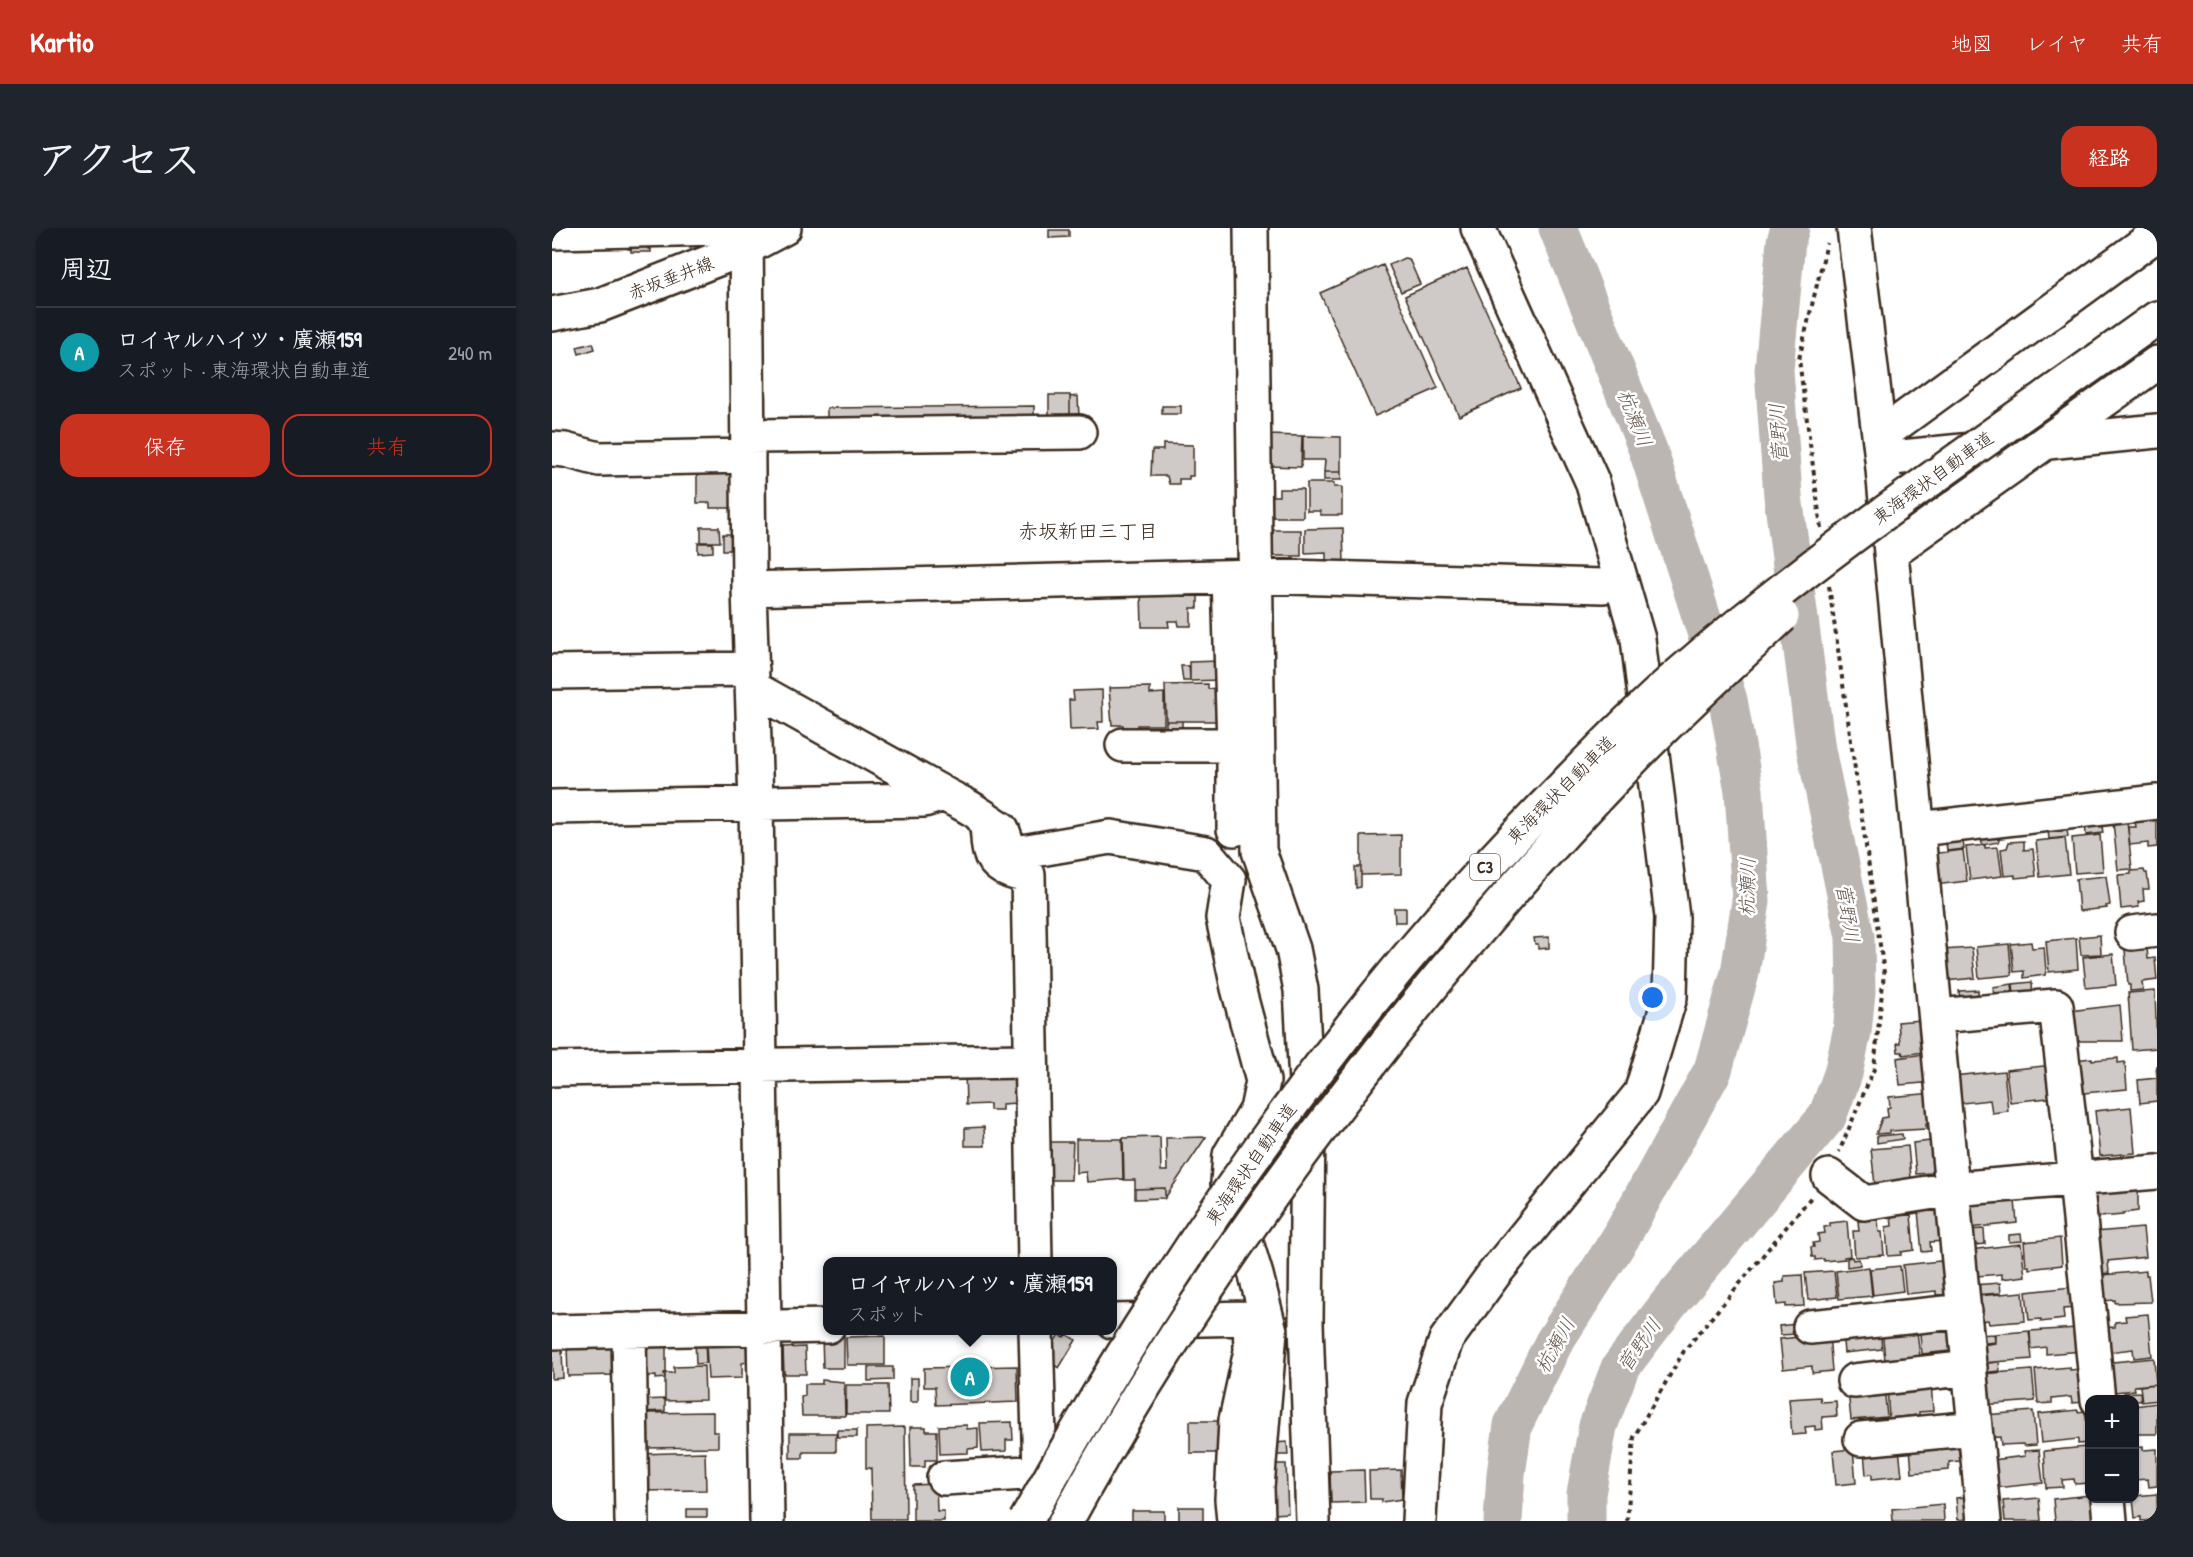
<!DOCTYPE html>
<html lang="ja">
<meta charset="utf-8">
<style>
body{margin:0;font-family:"Patrick Hand","Klee One",sans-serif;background:#20242c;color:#f1f3f6}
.controls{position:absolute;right:18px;bottom:18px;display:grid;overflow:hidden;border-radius:12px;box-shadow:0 2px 4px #0004}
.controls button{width:54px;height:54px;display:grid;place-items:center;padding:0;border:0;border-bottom:2px solid #363941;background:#171b24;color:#f1f3f6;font:30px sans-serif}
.you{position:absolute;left:1101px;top:770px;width:21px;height:21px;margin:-15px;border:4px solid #fff;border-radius:50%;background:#1a73e8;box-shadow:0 0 0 9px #1a73e833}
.badge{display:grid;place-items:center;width:39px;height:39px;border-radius:50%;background:#c8321e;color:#fff;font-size:20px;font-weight:700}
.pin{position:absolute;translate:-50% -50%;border:3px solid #fff;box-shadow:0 2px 6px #0006}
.popup{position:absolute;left:271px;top:1029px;width:294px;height:78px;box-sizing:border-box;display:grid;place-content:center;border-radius:12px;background:#171b24;filter:drop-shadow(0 2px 4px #0005);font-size:20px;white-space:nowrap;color:#9ea1a6}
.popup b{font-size:22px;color:#f1f3f6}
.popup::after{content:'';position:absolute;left:50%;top:100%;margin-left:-12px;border:12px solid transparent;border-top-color:#171b24}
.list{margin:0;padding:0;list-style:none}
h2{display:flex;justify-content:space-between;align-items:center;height:78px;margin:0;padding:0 24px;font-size:26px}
h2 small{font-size:20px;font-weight:400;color:#9ea1a6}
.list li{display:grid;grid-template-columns:39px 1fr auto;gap:18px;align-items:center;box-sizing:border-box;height:90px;padding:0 24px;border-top:2px solid #363941}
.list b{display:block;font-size:22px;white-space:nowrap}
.list p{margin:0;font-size:20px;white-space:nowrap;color:#9ea1a6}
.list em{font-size:20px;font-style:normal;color:#9ea1a6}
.actions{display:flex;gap:12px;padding:18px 24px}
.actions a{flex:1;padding:14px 0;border:2px solid #c8321e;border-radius:18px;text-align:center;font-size:21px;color:#c8321e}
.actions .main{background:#c8321e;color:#fff}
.map{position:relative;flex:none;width:1605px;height:1293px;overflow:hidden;border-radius:18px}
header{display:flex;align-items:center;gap:36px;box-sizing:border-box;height:84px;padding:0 30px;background:#c8321e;color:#fff}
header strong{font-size:28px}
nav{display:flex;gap:33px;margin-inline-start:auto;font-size:21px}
.intro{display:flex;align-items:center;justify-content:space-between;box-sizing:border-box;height:144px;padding:0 36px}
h1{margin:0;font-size:42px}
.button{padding:15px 27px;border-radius:18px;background:#c8321e;color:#fff;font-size:21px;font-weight:700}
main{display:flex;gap:36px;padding:0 36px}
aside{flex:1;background:#171b24;border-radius:18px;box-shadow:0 2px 4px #0004}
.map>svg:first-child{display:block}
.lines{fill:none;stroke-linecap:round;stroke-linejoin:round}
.river{stroke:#bcb6b3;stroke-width:39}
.building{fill:#cfcac7;stroke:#3b2a1e;stroke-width:1.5}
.minor-casing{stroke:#3b2a1e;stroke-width:38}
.major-casing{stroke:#3b2a1e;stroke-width:38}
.highway-casing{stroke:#3b2a1e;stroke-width:38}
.path{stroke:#3b2a1e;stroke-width:4;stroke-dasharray:4.5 4.5;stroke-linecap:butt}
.minor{stroke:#fff;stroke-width:33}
.major{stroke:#fff;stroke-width:33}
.highway{stroke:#fff;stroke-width:33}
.highway-bridge-casing{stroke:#3b2a1e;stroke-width:38;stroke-linecap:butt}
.highway-bridge{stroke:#fff;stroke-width:33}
.labels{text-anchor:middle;stroke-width:5;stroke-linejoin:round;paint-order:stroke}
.shield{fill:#fff;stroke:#766a62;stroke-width:1.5}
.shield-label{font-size:16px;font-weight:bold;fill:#3b2a1e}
.street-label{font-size:18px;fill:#3b2a1e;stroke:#fff}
.water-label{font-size:20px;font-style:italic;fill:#685b52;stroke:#fff}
.neighbourhood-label{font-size:20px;fill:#3b2a1e;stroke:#fff}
</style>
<header>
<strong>Kartio</strong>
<nav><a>地図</a><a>レイヤ</a><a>共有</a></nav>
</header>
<div class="intro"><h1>アクセス</h1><a class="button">経路</a></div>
<main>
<aside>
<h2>周辺<small></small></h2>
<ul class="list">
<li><span class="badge" style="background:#0f9aa8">A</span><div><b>ロイヤルハイツ・廣瀬159</b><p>スポット · 東海環状自動車道</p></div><em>240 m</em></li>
</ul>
<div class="actions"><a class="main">保存</a><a>共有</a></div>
</aside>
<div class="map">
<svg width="1605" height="1293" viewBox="0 0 1605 1293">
<rect width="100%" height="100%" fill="#fff"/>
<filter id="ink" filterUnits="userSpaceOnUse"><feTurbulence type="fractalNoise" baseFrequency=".0167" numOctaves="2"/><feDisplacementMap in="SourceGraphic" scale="12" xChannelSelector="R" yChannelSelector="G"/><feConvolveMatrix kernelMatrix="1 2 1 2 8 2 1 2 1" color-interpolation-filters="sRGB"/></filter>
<g filter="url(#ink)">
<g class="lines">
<path class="river" d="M951,1293L954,1246L961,1197L1002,1114L1069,1009L1161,842L1188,745L1199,673L1192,563L1176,472L1096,222L1006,0
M1034,1293V1266L1046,1198L1068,1140L1116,1077L1275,889L1291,846L1300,804L1304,764L1303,709L1264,522L1231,268L1222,142L1234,13L1238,0"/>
</g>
<path class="building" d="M497,2H517V9L497,10Z
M96,13V21H99V24H79V21H76V18Z
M852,30L857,31L868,56L849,64L837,37Z
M831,37L886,160L823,188L768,65Z
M915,40L969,160L907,188L853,68Z
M41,115L43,121L27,126L25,119Z
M497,167H518V191H497Z
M526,168L527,189H518V169Z
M482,178V198L275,200V180Z
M610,178H629V186H610Z
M715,207L750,208L749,239L715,238Z
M751,208L789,209V244H772L773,232H751Z
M611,216L641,217V248H637V251H627V256H617L615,248H599L600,222H611Z
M145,236L182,237L186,280H158V275H145Z
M772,244H789V252H772Z
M755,255H782V259H790V287H768V283H755Z
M727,261H751V289H712V268H727Z
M149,299H167L168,314H149Z
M791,300L792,336H774V324L753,325V301Z
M714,302H749V328H714Z
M171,306H187V322H171Z
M146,315H161V324L146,325Z
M646,363V380H639V398H627L626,393H616L617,399H590L589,364Z
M668,433V452L638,453L637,434Z
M629,438H638V453H631Z
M656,456V461L664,460V493H614L613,457Z
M598,459V466L612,465V497H585V500H571V497H560L557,460Z
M550,462L551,494H546L547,501L518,502L517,472H522L521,463Z
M614,493H630V509H614Z
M1574,584L1580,641L1566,642L1560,585Z
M1605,590V619L1596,620V615L1578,617L1576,599H1584L1583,594L1590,593V591Z
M1549,591L1551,605L1534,607L1533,592Z
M1514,593L1516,609L1497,611L1495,594Z
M1445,600L1447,614L1430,617L1428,602Z
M1410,604L1412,621L1395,623L1393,606Z
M849,607V646L809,647V608Z
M1548,607L1551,643L1523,645L1520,610Z
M1513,610L1517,646L1488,649L1484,613Z
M1472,613V622L1481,621L1484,648L1463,650V647L1452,648L1449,621L1455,620L1457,614Z
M1433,617V620L1446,619L1450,648L1418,652L1414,619Z
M1411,622L1415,653L1383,657L1379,626Z
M803,639H809V659L804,660Z
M1592,642L1593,645H1595L1597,661H1591L1592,673L1586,674L1587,679L1569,681L1566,647L1579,646V643Z
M1554,648L1558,677L1554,678L1555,680L1527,683L1524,651Z
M842,680H854V694H843Z
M1548,707L1549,726L1529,727L1527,709Z
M997,709V720L986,721V716H983L982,710Z
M1524,710L1526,741L1497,744L1494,713Z
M1479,714L1480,720L1492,719L1494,743L1493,747L1472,750V743L1462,744L1459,716Z
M1457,716L1460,747L1427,750L1424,719Z
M1420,720L1423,750L1393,753L1390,722Z
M1595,720L1596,731L1603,730L1605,752L1590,754L1591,762L1578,763V757H1576L1573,722Z
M1561,726L1564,757L1534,760L1531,729Z
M1480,754L1481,771L1463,773L1461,756Z
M1460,756L1462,774L1443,776L1441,759Z
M1426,762L1427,778L1409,779L1407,763Z
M1603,763L1605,820L1580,822L1576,765Z
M1568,777L1571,813H1519L1517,783Z
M1369,792L1379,823L1351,827L1350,824H1346L1345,815H1348L1346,794Z
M1379,825L1382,854L1348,857L1345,830Z
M1540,830V832L1566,830V835L1573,834L1575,861L1532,865L1529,839L1523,840L1522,832Z
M1501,837L1505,869L1458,874L1454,842Z
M1604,838H1605V873L1588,875L1586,852L1605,850Z
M463,842L464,875L450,876V882H438V876L414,877L413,843Z
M1452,843L1456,883L1440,885L1438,872L1401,876L1400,848Z
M1382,865L1385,894L1374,895V901L1338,903V905L1324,906L1330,890L1336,889L1335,880L1338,879L1337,869Z
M1579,879L1583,925L1548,928L1543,883Z
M432,899L433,918H413V900Z
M1350,906L1351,911L1325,915V908Z
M608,909L609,943H615L614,910L654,909L613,970V960L583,961V952H572L571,910Z
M524,911H570L571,951L535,954L534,944L524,945Z
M1387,912L1390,940L1380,941V945L1364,946L1361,915Z
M493,914H521L519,952H493Z
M1356,918L1359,950L1351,951V954L1323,957L1319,921Z
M1586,955V983L1571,985V987L1536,990L1533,962Z
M613,960V970L583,971V961Z
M1413,972H1463L1465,995L1417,1000Z
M1391,981L1394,1013L1378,1014L1379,1023L1370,1024L1366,983Z
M1359,987L1362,1022L1349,1024V1027L1336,1028L1334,999L1340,998L1339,988Z
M1326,992L1327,1004H1330L1332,1027L1303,1029L1301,1003H1307L1306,993Z
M1295,993L1298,1028L1292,1029L1293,1031L1272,1033V1031L1263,1032V1029H1260L1259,1019H1262L1261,1015L1267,1014L1266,1006L1273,1005L1272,999L1278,998V995Z
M1591,1000L1594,1029L1556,1033L1557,1045L1540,1047L1542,1004Z
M1432,1001L1433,1016L1415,1018L1414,1002Z
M1469,1006L1470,1013L1457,1014V1007Z
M1508,1010L1510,1037L1477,1041V1038H1474L1472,1014Z
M1469,1016L1473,1048L1450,1051V1046L1425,1048L1417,1022Z
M1300,1029L1301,1032L1307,1031L1308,1037L1295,1039V1030Z
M1388,1033L1389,1035H1399L1402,1066L1384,1067V1063L1354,1066L1351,1037Z
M1348,1038L1351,1063L1321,1067L1318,1041Z
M1317,1039L1320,1068L1287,1071L1284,1043Z
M1282,1043L1285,1069L1256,1072L1253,1045Z
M1594,1043V1047H1596L1599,1074L1563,1075V1072L1550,1073L1548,1051H1551L1550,1047Z
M1250,1047L1252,1078L1234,1079V1076L1225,1077L1223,1055L1232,1054V1048Z
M1448,1055L1449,1065L1421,1067L1420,1057Z
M1520,1059L1523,1080L1511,1081L1512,1091L1489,1094V1091L1477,1092L1474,1064Z
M1471,1064L1473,1093L1437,1096L1436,1092L1428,1093L1425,1068Z
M1596,1086L1600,1128L1582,1130L1581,1121L1548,1125L1545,1100L1563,1099V1094L1574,1093L1573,1088Z
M1404,1091L1407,1122L1370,1126L1367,1095Z
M1364,1095L1368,1129L1333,1133L1330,1099Z
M1244,1096L1245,1106L1228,1107L1227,1098Z
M1328,1099L1330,1121L1292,1125L1290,1103Z
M1525,1100L1530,1123L1494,1126V1119L1479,1121L1478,1103Z
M1477,1103L1480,1131L1430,1135L1429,1117L1443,1115V1106Z
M507,1106L512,1109L514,1106L524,1112L507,1140L497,1134L496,1126Z
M1277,1106L1280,1143L1260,1145V1138L1231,1141L1228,1111Z
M1442,1106L1443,1114L1425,1116L1424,1107Z
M292,1108V1140H271L270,1109Z
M333,1108V1137H295L294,1109Z
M194,1110L195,1134L190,1135V1150L156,1151L154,1117Z
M143,1111H153L154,1135L144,1136Z
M84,1112L114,1115V1145H112L113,1150L104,1151V1148L84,1149Z
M66,1116V1147L16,1148L15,1117Z
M253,1119L254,1146H232L231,1120Z
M0,1120H10L11,1150L0,1151Z
M1602,1130L1604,1156L1582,1158L1583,1162L1552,1165L1550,1135Z
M1447,1134L1448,1143L1428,1145L1427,1136Z
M152,1138L153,1172L113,1173V1145H122V1139Z
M465,1138L466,1174L384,1177L383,1159H372V1140Z
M316,1139H341V1152L316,1153Z
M1518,1139V1142L1529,1141L1533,1174L1520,1175L1519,1169L1500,1171V1175L1486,1176L1483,1142Z
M1480,1142L1483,1173L1431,1177L1429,1146Z
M358,1150H366V1174H358Z
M270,1152L292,1154L293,1188H250L249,1169L253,1168V1156H270Z
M1379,1154L1381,1183L1367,1184V1187L1337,1190L1335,1158Z
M1605,1156V1172L1590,1174L1588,1158Z
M294,1157H336L337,1186H294Z
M1332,1158L1335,1189L1299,1192L1296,1162Z
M1588,1164L1589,1173L1573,1172L1572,1165Z
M1268,1169L1269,1174L1284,1173L1285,1188L1270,1189L1271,1201L1263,1202V1198L1253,1199L1254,1206L1240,1207L1237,1171Z
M113,1171V1183L89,1184L88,1172Z
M1605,1175V1206H1582V1178Z
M1526,1182V1184L1533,1183L1538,1215L1526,1216V1211L1489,1215L1486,1186Z
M1481,1183L1484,1217L1472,1218L1471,1216L1449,1217L1448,1209L1435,1210L1433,1187Z
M161,1184V1204H166V1219L93,1220V1185Z
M638,1193H670V1225H638Z
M460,1194L461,1212H454V1223L430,1224L428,1195Z
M415,1197V1201L426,1200V1220L416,1221V1225L388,1226L387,1198Z
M353,1199L354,1291H320L319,1240H314V1200Z
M358,1199H374V1203H385V1232H373V1239H359Z
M285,1202H305V1209H285Z
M238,1205H284V1224H251V1230H238Z
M735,1214L736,1227H723L722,1215Z
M1406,1215L1408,1233L1397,1234V1242L1360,1245L1358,1219Z
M1534,1219V1224H1538V1255L1523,1256L1522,1251L1510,1252L1511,1259L1494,1260L1492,1223Z
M1591,1219V1222L1605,1221V1258L1597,1259L1596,1251L1582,1252V1220Z
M1347,1220L1350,1248L1320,1251V1246L1314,1247L1312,1224Z
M1301,1221L1304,1255L1284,1257L1281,1223Z
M1487,1222L1491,1255L1443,1260L1440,1232L1473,1228L1472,1223Z
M153,1224L154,1262L88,1263L87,1226Z
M720,1236H734L736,1285L722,1286Z
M812,1242L813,1274L779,1275L778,1243Z
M849,1242L850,1271L830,1274V1271H818L817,1243Z
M384,1256L385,1283H392V1293H361V1257Z
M1605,1266V1292L1589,1293V1289L1583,1290L1581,1270L1582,1268Z
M1538,1267V1270H1543L1548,1293H1503L1501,1271Z
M1422,1268L1424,1290L1406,1292L1404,1270Z
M1487,1270L1489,1293H1453L1451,1273Z
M1391,1276L1392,1293H1341L1340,1281Z
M627,1279H651V1293H627Z
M135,1281H155V1289H135Z
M580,1283H612V1293H580Z"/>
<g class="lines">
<g class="minor-casing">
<path id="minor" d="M194,0L197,361L204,575L215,1293
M699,0L707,623L741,721L749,762L756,891L754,1095L761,1293
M1302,0L1330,231L1432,1293
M0,4L167,0L194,20
M196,208L527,204
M1328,208L1605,6
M1496,214L1605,203
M0,221L13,222L47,231L196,228
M1330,231L1430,221
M1339,324L1605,135
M677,349L682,517V601
M197,361L705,348L1051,358
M0,444L200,441
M201,460L392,566
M571,517H682
M0,579L372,572L392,566C402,572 422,580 429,588C439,599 434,611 438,624C443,640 461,646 476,647L483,1034
M429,587L450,601L459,626L558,609L654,625L677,652L671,690L686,760L711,853L705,882L678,927L676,955L704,1047L718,1103L705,1259L706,1293
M1366,601L1605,574
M1580,705L1605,702
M1384,788L1504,778L1524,951L1546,1172
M0,841L478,833
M1277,948L1312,975L1401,961L1605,944
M560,1093L698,1090L699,1123L684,1192L680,1271L682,1293
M1258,1099L1413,1083
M77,1102L80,1293
M484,1102L489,1281
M0,1104L276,1098
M1302,1153L1418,1140
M1309,1211L1423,1200
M392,1250L488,1244
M1556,1270L1558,1293
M867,1293L873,1175L894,1112L942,1046L1089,865L1118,769L1120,689L1086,411L1040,253L926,0"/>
</g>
<g class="major-casing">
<path id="major" d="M0,86L48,77L194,20L232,0"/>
</g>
<g class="highway-casing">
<path id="highway" d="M1549,130L1605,90"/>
</g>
<path class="path" d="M1269,300L1247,131L1275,15
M1277,358L1332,745L1322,841L1287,924
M1075,1293L1082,1209L1132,1123L1260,968"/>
<use href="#minor" class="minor"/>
<use href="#major" class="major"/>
<use href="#highway" class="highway"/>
<g class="highway-bridge-casing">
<path id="highway-bridge" d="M474,1293C619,1030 797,775 1009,561C1046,523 1084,484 1124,449C1258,333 1405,233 1549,130
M514,1293C598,1138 698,991 806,851C890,742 979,637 1075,537C1124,485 1178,437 1230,388"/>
</g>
<use href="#highway-bridge" class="highway-bridge"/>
</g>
</g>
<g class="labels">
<rect class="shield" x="918" y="626" width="30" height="26" rx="4.5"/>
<g class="shield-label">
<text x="933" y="645">C3</text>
</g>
<g class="street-label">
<text transform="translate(119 50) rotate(-21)" y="6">赤坂垂井線</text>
<text transform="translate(1381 250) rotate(-36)" y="6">東海環状自動車道</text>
<text transform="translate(1009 562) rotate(-45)" y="6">東海環状自動車道</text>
<text transform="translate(699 936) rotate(-55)" y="6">東海環状自動車道</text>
</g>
<g class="water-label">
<text transform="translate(1083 190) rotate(68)" y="7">杭瀬川</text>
<text transform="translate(1226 205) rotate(-94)" y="7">菅野川</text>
<text transform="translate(1195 659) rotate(-89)" y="7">杭瀬川</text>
<text transform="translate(1296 685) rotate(81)" y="7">菅野川</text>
<text transform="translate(1003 1117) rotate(-61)" y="7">杭瀬川</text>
<text transform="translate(1087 1117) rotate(-55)" y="7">菅野川</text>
</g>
<g class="neighbourhood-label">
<text x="536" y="310">赤坂新田三丁目</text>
</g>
</g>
</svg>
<div class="controls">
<button>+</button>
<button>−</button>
</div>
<div class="you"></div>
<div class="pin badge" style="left:418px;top:1149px;background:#0f9aa8">A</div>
<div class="popup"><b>ロイヤルハイツ・廣瀬159</b>スポット</div>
</div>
</main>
